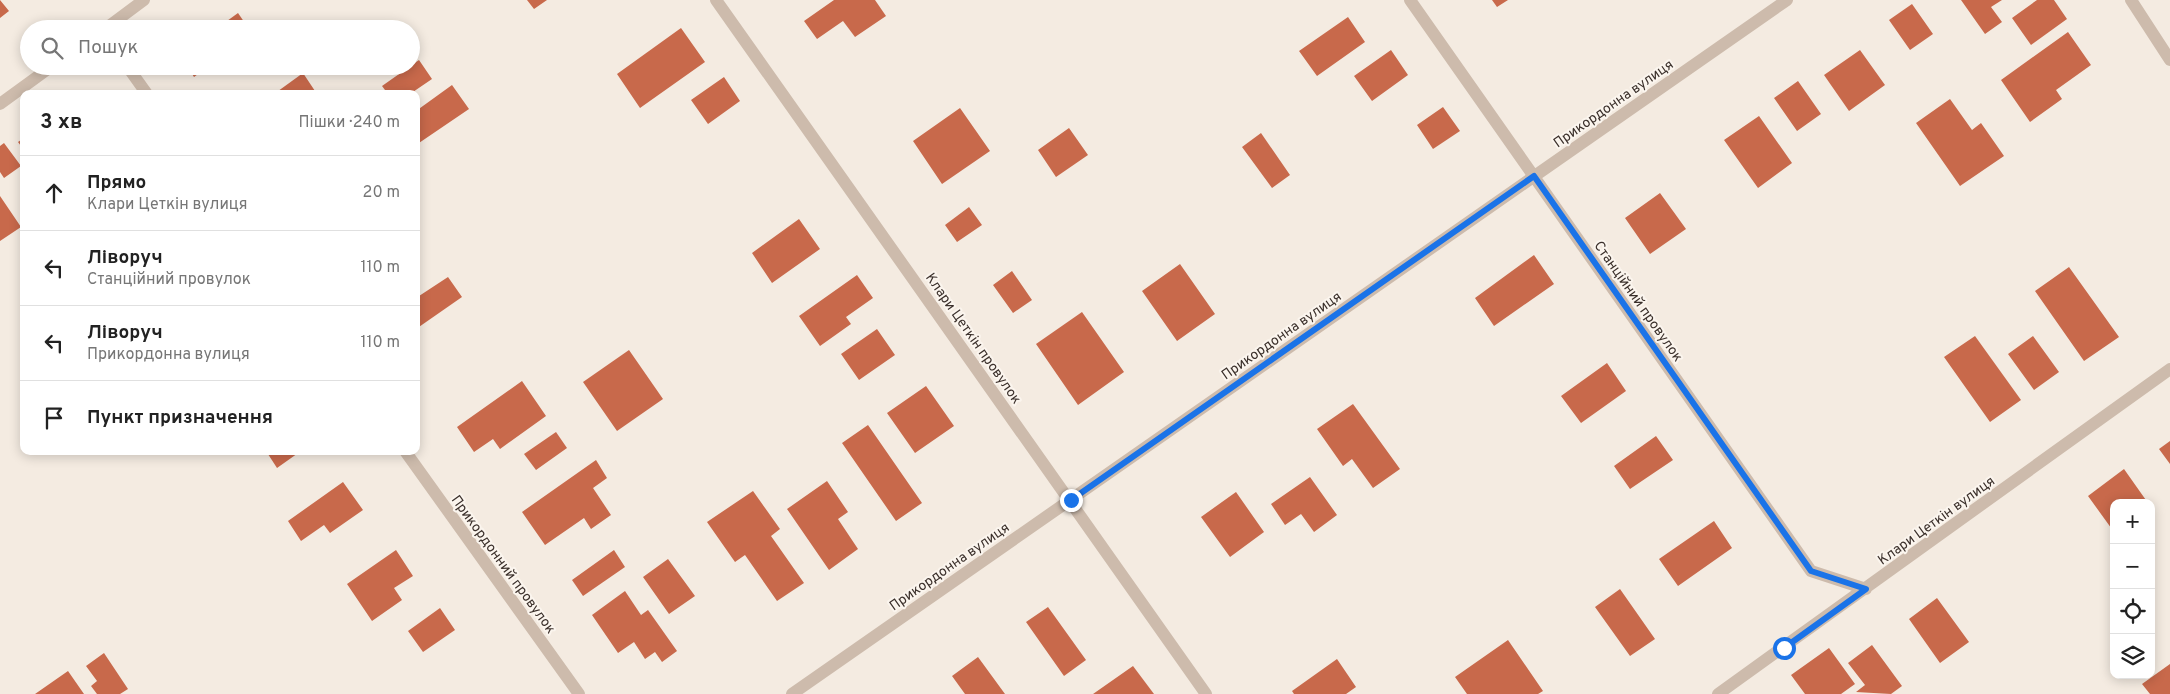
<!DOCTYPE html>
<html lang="uk">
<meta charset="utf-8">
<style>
body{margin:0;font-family:Overpass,sans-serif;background:#f2f2f2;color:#222}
.controls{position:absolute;right:15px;bottom:15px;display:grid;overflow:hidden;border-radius:10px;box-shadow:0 2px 12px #0003}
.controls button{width:45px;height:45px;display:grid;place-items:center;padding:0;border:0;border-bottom:1px solid #e0e0e0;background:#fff;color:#222;font:25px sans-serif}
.stop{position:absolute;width:15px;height:15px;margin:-11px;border:4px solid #1a73e8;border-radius:50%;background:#fff}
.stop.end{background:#1a73e8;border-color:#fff;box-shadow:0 1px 5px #0008}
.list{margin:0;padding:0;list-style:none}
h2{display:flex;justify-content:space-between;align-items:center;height:65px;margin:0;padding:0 20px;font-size:21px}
h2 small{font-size:16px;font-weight:400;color:#767676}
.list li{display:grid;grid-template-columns:32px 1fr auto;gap:15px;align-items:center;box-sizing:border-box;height:75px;padding:0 20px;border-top:1px solid #e0e0e0}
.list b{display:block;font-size:19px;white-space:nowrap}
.list p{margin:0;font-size:16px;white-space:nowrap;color:#767676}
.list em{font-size:16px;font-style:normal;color:#767676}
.icon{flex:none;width:28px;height:28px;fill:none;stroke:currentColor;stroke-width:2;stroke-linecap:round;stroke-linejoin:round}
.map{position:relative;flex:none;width:2170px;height:694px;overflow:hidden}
.search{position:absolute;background:#fff;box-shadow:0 2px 12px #0003;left:20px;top:20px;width:400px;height:55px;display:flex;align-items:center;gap:12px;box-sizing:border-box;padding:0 18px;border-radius:28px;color:#767676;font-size:19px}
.panel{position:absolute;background:#fff;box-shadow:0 2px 12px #0003;left:20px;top:90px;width:400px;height:365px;border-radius:10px}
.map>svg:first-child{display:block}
.building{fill:#c8694b}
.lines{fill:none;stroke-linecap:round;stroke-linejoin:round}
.minor{stroke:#cdbbac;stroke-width:12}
.route{stroke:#1a73e8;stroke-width:6}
.labels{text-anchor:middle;stroke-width:4;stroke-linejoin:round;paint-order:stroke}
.street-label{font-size:14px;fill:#3b302b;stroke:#fbf5ee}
</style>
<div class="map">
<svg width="2170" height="694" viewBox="0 0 2170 694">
<rect width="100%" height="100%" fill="#f4ebe1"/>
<path class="building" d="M0,0L9,11L0,18Z
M527,0H547L534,9Z
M834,0H875L886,16L855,37L843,21L817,39L804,21Z
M1492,0H1508L1497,7Z
M1961,0H2002L1991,7L2002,22L1985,34Z
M2037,0H2054L2067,19L2031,45L2012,18Z
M1912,4L1933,34L1910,50L1889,20Z
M238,13L249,29H216Z
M1348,17L1365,42L1317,76L1299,51Z
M681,28L705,62L640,108L617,74Z
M2068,32L2091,65L2056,90L2062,99L2030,122L2001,80Z
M1391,50L1408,75L1372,101L1354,76Z
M1860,50L1885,85L1849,111L1824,75Z
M419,60L432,79L410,94H388L382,86Z
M187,66H209L194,77Z
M303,73L317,94H274Z
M724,77L740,101L708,124L691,100Z
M1798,81L1821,114L1797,131L1774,98Z
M452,85L469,109L416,145V111Z
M1950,99L1972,130L1981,123L2004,156L1960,186L1916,123Z
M1443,107L1460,131L1433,149L1417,125Z
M960,108L990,151L942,184L913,141Z
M1759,116L1792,163L1758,188L1724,140Z
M1069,128L1088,155L1056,177L1038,150Z
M1261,133L1290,175L1272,188L1242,147Z
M24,138V150L18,142Z
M4,143L21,166L4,178L0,172V146Z
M1660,193L1686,229L1650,254L1625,218Z
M0,196L21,227L0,241Z
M969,207L982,225L957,242L945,225Z
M799,219L820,249L772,283L752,253Z
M1534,255L1554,284L1494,326L1475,298Z
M1180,264L1215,314L1177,341L1142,291Z
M2069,267L2119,337L2084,361L2035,291Z
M1012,271L1032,300L1013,313L993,285Z
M857,275L873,298L846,317L851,324L820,346L799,316Z
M448,277L462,297L416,329V298Z
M1082,312L1124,372L1078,405L1036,344Z
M877,329L895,355L859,380L841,354Z
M1975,336L2021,400L1990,422L1944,357Z
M2033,336L2059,372L2034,390L2008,354Z
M629,350L663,399L617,431L583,382Z
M1607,363L1626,391L1581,423L1561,396Z
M522,381L546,416L500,449L493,439L474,452L457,427Z
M926,386L954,426L915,453L887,413Z
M1353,404L1400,469L1373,488L1352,459L1343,466L1317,429Z
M868,425L922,503L896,521L842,443Z
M556,432L567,448L536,470L524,454Z
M1656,436L1673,460L1630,489L1614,466Z
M2170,441V464L2159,449Z
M266,451H301L277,468Z
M596,460L607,478L593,488L611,515L591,529L584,518L545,545L522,512Z
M2124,469L2148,503H2114V532L2088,496Z
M1310,477L1337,515L1314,532L1301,514L1285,525L1271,504Z
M827,481L848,512L838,519L858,549L829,570L787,509Z
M343,482L363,510L330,533L324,525L301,541L288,521Z
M753,491L780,529L771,536L804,583L777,601L745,555L735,562L707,522Z
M1236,492L1264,532L1230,557L1201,517Z
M1714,521L1732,548L1678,586L1659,559Z
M396,550L413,576L394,588L402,600L372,621L347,584Z
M614,550L625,567L583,596L572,580Z
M668,559L695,596L669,614L643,577Z
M1620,589L1655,639L1630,656L1595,607Z
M625,591L641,615L648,610L677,651L662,662L655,652L645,659L634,642L618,653L592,615Z
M1937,598L1969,642L1940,663L1909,619Z
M1048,607L1086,660L1064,676L1026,622Z
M440,608L455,630L423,652L408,631Z
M1508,640L1543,691L1538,694H1467L1455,677Z
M1872,645L1902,686L1891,694L1856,692L1865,685L1848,663Z
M1829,648L1855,684L1841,694H1805L1791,675Z
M104,653L128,689L120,694H97L91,686L97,681L86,666Z
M978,657L1005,694H965L952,676Z
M1337,659L1356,687L1346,694H1294L1292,691Z
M2170,664V694H2150L2142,684Z
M1133,666L1154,694H1093Z
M68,671L84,694H35Z"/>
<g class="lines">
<path class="minor" d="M716,0L1206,694
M1410,0L1811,571L1866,589
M2131,0L2170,60
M105,29L144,0
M127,66L147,94
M0,104L52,66
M405,451L579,694
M792,694L1787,0
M1718,694L2170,369"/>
</g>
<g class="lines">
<path class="route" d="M1071,500L1534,176L1811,571L1866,589L1784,648"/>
</g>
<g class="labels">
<g class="street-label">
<text transform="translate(1613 103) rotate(-35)" y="5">Прикордонна вулиця</text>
<text transform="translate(1639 301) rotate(55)" y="5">Станційний провулок</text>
<text transform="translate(1281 335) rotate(-35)" y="5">Прикордонна вулиця</text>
<text transform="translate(974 338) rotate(55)" y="5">Клари Цеткін провулок</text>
<text transform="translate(1936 520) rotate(-36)" y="5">Клари Цеткін вулиця</text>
<text transform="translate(504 564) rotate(54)" y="5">Прикордонний провулок</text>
<text transform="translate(949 566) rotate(-35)" y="5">Прикордонна вулиця</text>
</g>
</g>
</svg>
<div class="controls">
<button>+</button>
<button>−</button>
<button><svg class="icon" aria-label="locate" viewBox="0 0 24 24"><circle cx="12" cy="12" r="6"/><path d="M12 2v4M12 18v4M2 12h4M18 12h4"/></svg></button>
<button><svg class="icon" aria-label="layers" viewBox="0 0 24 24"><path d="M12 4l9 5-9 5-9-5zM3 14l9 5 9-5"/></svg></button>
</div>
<div class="stop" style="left:1784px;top:648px"></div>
<div class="stop end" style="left:1071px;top:500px"></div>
<div class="search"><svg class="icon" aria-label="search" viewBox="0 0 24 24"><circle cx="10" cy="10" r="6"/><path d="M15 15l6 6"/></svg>Пошук</div>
<section class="panel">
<h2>3 хв<small>Пішки · 240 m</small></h2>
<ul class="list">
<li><svg class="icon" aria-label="ahead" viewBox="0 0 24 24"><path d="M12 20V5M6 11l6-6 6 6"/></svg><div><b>Прямо</b><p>Клари Цеткін вулиця</p></div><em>20 m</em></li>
<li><svg class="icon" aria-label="left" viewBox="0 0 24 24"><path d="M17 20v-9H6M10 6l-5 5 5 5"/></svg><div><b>Ліворуч</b><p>Станційний провулок</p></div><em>110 m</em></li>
<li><svg class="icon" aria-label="left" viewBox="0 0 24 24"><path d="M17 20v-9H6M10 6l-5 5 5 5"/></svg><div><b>Ліворуч</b><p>Прикордонна вулиця</p></div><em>110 m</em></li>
<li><svg class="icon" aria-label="arrive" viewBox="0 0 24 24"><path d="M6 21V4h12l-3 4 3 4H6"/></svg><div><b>Пункт призначення</b></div></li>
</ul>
</section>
</div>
